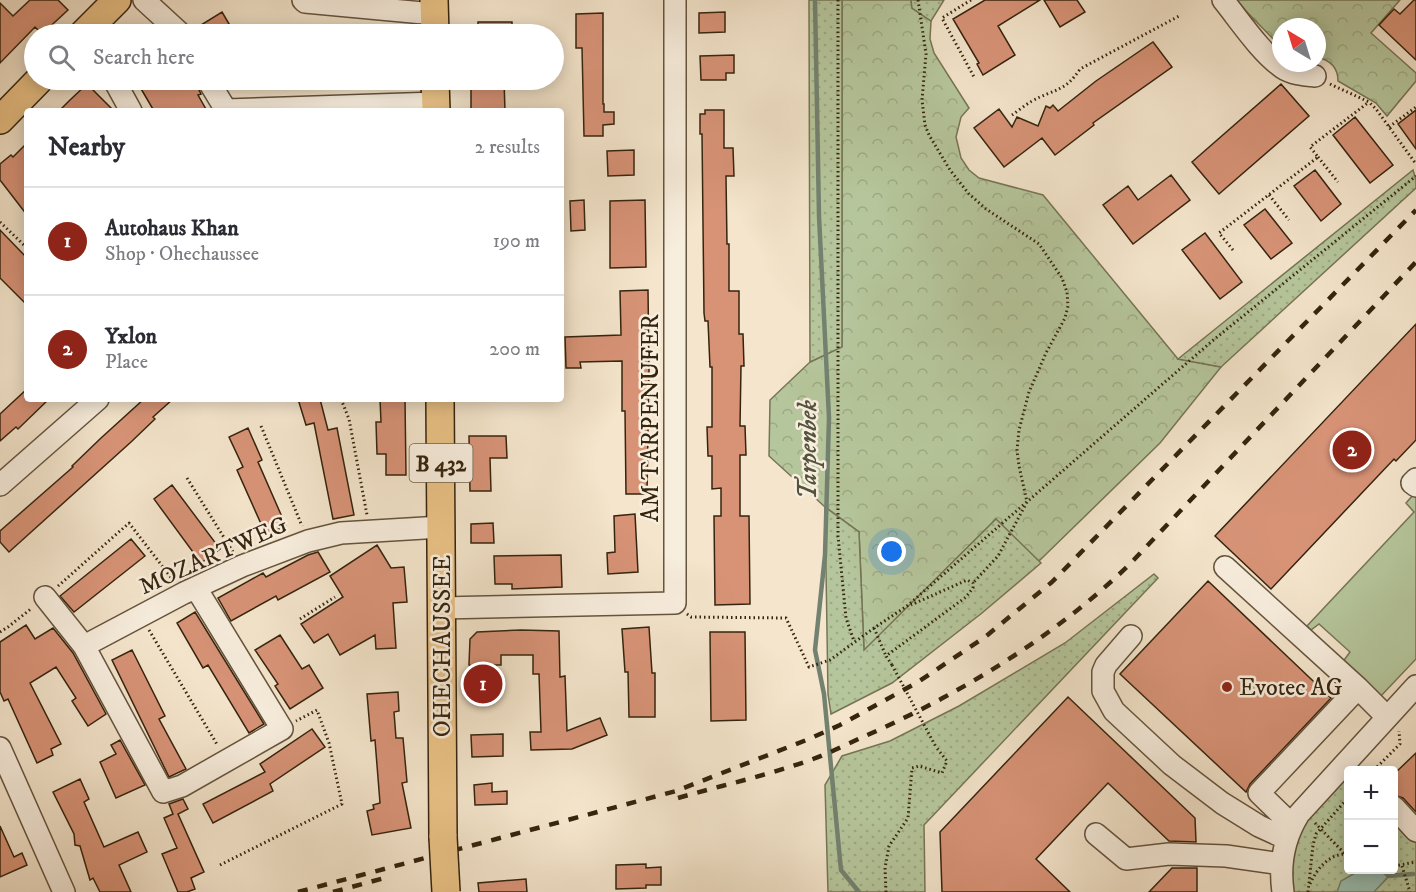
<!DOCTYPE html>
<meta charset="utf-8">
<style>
body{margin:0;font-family:"IM FELL DW Pica",serif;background:#f2f2f3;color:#2b2b33}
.controls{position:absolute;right:18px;bottom:18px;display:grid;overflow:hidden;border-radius:6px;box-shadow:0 3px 15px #0003}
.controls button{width:54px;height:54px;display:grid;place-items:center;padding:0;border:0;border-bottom:2px solid #e1e1e2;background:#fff;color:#2b2b33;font:30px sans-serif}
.compass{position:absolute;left:1272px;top:18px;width:54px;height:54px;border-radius:50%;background:#fff;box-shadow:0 3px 15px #0003;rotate:322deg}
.you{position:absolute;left:892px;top:552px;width:21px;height:21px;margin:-15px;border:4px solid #fff;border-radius:50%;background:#1a73e8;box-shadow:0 0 0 9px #1a73e833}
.badge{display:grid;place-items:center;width:39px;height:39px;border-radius:50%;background:#8f2418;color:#fff;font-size:20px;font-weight:700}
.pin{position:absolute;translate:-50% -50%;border:3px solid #fff;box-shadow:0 2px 6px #0006}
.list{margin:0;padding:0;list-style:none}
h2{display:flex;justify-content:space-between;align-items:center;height:78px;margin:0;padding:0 24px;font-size:26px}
h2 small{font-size:20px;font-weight:400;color:#7c7c81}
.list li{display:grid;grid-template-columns:39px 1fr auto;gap:18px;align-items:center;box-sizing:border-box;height:108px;padding:0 24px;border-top:2px solid #e1e1e2}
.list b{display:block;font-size:22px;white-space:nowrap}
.list p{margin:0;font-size:20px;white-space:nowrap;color:#7c7c81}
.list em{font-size:20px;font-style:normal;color:#7c7c81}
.icon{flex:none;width:33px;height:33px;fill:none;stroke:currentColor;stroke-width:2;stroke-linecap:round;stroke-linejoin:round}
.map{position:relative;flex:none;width:1416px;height:892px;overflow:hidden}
.search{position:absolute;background:#fff;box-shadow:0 3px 15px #0003;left:24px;top:24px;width:540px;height:66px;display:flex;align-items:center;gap:15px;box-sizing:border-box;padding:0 21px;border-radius:33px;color:#7c7c81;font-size:22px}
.panel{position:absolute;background:#fff;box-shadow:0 3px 15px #0003;left:24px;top:108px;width:540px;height:294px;border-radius:6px}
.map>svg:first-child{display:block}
.grass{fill:#b6c69c;stroke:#767555;stroke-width:1.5}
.forest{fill:url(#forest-crowns);stroke:#767555;stroke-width:1.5}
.park{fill:url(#park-dots);stroke:#767555;stroke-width:1.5}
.water{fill:#9cc0b2;stroke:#738270;stroke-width:1.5}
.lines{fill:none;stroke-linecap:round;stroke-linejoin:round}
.stream{stroke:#738270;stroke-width:4.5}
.building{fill:#d89377;stroke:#35240e;stroke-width:1.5}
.minor-casing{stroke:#65543e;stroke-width:24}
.major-casing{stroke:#35240e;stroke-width:30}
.path{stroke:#35240e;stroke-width:3;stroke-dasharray:1.5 3;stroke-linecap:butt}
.minor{stroke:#f8eede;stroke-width:21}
.major{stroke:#eac286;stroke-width:27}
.rail{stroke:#35240e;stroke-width:4.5;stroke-dasharray:10 10;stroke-linecap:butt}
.major-bridge-casing{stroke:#35240e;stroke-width:30;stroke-linecap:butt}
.path-bridge{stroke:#35240e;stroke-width:3;stroke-dasharray:1.5 3;stroke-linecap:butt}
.major-bridge{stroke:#eac286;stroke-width:27}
.poi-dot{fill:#8f2418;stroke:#f8eede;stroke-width:2}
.labels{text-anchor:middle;stroke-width:5;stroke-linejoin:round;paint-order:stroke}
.shield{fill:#f8eede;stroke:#70614c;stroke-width:1.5}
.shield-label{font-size:22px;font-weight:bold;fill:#35240e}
.street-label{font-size:24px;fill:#35240e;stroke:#f8eede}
.poi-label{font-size:24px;fill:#35240e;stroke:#f8eede;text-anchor:start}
.water-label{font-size:26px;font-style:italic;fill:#54533f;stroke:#f8eede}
</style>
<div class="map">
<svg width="1416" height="892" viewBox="0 0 1416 892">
<defs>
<pattern id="forest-crowns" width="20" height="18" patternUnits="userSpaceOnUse" patternTransform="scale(1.5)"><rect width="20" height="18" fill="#b6c69c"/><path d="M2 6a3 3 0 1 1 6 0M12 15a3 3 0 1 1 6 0" fill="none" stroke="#9daa85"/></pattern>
<pattern id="park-dots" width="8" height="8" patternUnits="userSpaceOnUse" patternTransform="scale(1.5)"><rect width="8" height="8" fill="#b6c69c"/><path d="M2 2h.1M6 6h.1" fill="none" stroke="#9daa85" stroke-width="1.8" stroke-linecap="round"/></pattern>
</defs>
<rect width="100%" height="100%" fill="#f4e5cc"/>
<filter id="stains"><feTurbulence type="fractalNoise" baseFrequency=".00333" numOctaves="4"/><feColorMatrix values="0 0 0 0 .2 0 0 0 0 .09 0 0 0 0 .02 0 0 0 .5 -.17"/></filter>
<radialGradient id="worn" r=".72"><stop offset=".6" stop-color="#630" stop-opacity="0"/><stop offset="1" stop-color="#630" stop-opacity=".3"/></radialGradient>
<path class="grass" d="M1414,494L1416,495V659L1379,698L1342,663L1350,652L1319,624L1311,630L1307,626L1414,512L1406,503Z"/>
<path class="forest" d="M842,0H911L912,8L931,21L930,39L934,53L969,108L961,117L956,137L961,158L969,170L979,178L1043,195L1178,359L1221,367L1160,443L1038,562L996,519L864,651L859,532L825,507L769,456L770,400L810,362L842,346Z
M1237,0H1400L1371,33L1416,73V81L1387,116L1376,103L1338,81C1338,68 1330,60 1317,57V27H1281V47L1246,11Z"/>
<path class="park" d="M809,0H842V347L810,362Z
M911,0H944L931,21L912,8Z
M1413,170L1416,180V188L1221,367L1178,359Z
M825,507L859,532L864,650L996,519L1041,563L982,613L892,683L831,714L828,694Z
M1154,574L1158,578L924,825L925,892H828L825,785L842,756L890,741L959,706L1065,643Z
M1348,774V870H1394V815L1416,839V892H1290L1292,851L1305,819Z"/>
<path class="water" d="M1355,873H1383L1388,877L1374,892H1337L1341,881Z"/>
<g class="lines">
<path class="stream" d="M815,0L819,216L829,418L825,555L815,650L824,694L841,870L859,892
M1388,876L1413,874"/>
</g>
<path class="building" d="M30,0H58L68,10L42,34L35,27L0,63V3L13,16Z
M985,0H1040L998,26L1015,55L983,75L977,64L979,63L953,19Z
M1044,0H1077L1085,12L1060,27Z
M1414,0H1416V60L1379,25L1394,9L1400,14Z
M222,12L235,34H193V30Z
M725,12V32L699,33V13Z
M603,13V104H604V112H614V124L603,125V136H584L582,48H576V14Z
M478,22H512V34H478Z
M1153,42L1172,67L1093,123L1094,125L1055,155L1042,138L1004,167L974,128L999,109L1012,127L1017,117L1038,126L1046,106L1050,108L1053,105L1058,111L1096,81Z
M734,55V73H726V80H701L700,56Z
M154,80H197L198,88L201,94L198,95L207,111H154L140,87Z
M471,80H504L505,111H471Z
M87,84L114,111H59L70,100Z
M1281,84L1309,116L1219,194L1192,162Z
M705,110H724V148H733L734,176H726L727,244H729V291H739V334H743L744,366H741L740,426H745L746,455H740V516H749L750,604L715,605L714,516H721V488L712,489V456H708L707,427H712V367H710L708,321H705L704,313L702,134H700V114H705Z
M1416,110V149L1398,124Z
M1355,117L1393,165L1370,183L1333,135Z
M27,143V215L0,180V164L11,155L13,157Z
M634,150V175L608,176L607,151Z
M1315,170L1341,204L1321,221L1294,186Z
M1171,175L1190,200L1133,244L1103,205L1128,186L1138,200Z
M584,200L585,230L571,231L570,201Z
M645,200L646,267L610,268V201Z
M1265,209L1292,243L1271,259L1244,225Z
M0,230L27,258V305L0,278Z
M1205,233L1242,282L1220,299L1182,250Z
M648,290L649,369L647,494H626L625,411H622V361L580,362L581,368H566L565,337L621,335L620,291Z
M1416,324V440L1396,461L1394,459L1271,589L1215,536Z
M27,389V399H49L18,429L16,427L0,441V414Z
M144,399H173L153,417L155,419L131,442L9,552L0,542V531L73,467L72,466L101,438Z
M298,399H320L328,430L337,428L354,515L333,519L314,423L306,425Z
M380,399H405L406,475H386V454H377L376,422H381Z
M248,428L262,460L258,462L286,526L266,535L237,470L243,467L229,437Z
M469,436H506L507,458H490L491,491H470Z
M172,485L220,549L201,563L154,499Z
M635,514L638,572L608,574L607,553L615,552L614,516Z
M493,523L494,543H471V524Z
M131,539L145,556L74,612L60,596Z
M377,545L391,568L404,567L407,602L393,603L396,648L376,649L375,635L340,655L328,634L314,643L301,624L343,597L330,576Z
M318,552L330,572L278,600L276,596L231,621L218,598L263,573L266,577L308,555Z
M561,555L562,587L512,589V584H495L494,556Z
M1208,581L1331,698L1250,784L1246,792L1120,674Z
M195,612L264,724L249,733L208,665L203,668L177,623Z
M26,625L35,639L53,628L73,653L106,714L88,726L72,701L76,698L56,667L30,683L61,744L51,749L53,755L37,763L8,699L4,701L0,692V642Z
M649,627L652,673H655V717H629L628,672H625L622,629Z
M521,630L559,631L560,677L565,676L567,731L600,718L607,735L572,749L531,750L530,732H541L539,674H533V655H501V665H493L494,702H473L472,666L469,665L470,639L477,632Z
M710,632H745L746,720L711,721Z
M280,635L302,669L309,665L323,688L290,709L275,686L278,684L255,650Z
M132,650L165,716L159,719L186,769L169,777L112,660Z
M398,692L399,711L394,712L396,738H403L407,782L402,783L411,828L372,835L367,811L374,809L373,805L380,803L375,740L371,741L367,694Z
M1068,697L1195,818L1196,842L1169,841L1108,783L1036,859L1070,892H942L940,832Z
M312,729L325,747L270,784L273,791L213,823L203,804L265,772L260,764Z
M503,734V756L472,757L471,735Z
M120,740L145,785L116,798L100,762L116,754L111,745Z
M1416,753V812L1403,798L1394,795V774Z
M80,779L89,799L84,802L104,847L138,832L147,852L119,865L131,892H100L93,878L90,880L80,846L75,845L74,834L53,792Z
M492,783V792L507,791V804L475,805L474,785Z
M183,799L188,809L178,814L204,872L191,878L195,889L187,892H178L162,854L177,848L164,818L173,814L169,804Z
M0,826L14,857L22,853L27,865L0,877Z
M646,864V868L661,867V885H646V888L616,889V865Z
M1172,868H1197V892H1149Z
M526,879L527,892H479L478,883Z"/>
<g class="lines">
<g class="minor-casing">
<path id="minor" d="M144,0L181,34
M303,0L305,2L434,14
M1223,0C1240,21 1261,53 1283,68C1292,74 1305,75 1315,76
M114,80L131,111
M209,82L226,110L436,103
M1416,479L1412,483L1416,486
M0,485L98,399
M1225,567L1358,688
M45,597L84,646L163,792L182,786L282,729L196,588
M441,608L675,603V0
M1131,636L1106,665L1103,672V691L1114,711L1172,765L1222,803L1259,826L1287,839
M84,646L184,593L242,566L308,541L341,533L441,527
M0,748L64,892
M1394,807L1416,831
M1292,825L1259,793L1358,688L1387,717
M1096,834L1126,859L1169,854L1226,856L1282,864
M1283,892C1279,864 1284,838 1299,814L1416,686"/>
</g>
<g class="major-casing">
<path id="major" d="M434,0L435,34
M83,34L117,0
M435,80L436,111
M0,120L39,80
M440,399L443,837"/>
</g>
<path class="path" d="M838,0V536L846,618L854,641
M918,0L926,54L922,100L925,125L929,135L950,170L969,194L986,209L1039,244L1062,278L1067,292L1068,306L1065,318L1046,353L1029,392L1019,430L1017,450L1019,466L1027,502L998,556L973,583
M971,0L942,18L974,77
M57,34L63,29
M1330,84L1369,102L1376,109L1416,164
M1012,115C1018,111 1025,105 1032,101C1054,89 1065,92 1080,69L1181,15
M1389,127L1416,107
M1318,157L1338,182
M1269,195L1289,220
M0,222L27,248
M1233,250L1219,233L1318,157L1310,147L1369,102
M341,399L349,419L367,515
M261,426L302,526
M187,478L233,552
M58,586L129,523L173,580
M687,614L691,617L786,618L809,667L830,660L874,628L907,606L1211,342L1416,176
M300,619L335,597
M874,628L886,656
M149,630L218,746
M0,632L8,627L32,608
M892,665L886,656L966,597L973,588V583L967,580L911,605
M1374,770L1400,744L1399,731
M1315,823L1345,854
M220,865L342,804L329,743L317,710L296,721
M1394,866L1416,862
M1402,866L1410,892
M1310,884C1317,868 1330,853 1348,854
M886,892L885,868L889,846L908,818L912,768L919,766L942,773L947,761L936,747
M1308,892L1313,845L1316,834L1348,798"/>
<use href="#minor" class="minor"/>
<use href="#major" class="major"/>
<path class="rail" d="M678,798C723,785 769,775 813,759C830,753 847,744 863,737C960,694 1053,638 1129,565L1416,262
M298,892L676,791L809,739L840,725L918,682L985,637L1052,582L1416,210
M333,892L388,877"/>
<g class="major-bridge-casing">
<path id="major-bridge" d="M443,837L446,892"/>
</g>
<path class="path-bridge" d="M892,665L936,747"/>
<use href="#major-bridge" class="major-bridge"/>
</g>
<circle class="poi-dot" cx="1227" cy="687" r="6"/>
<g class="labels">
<rect class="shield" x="409.5" y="444" width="63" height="38" rx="4.5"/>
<g class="shield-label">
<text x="441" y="471">B 432</text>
</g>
<g class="street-label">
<text transform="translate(650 418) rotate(-90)" y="8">AM TARPENUFER</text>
<text transform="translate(213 555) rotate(-24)" y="8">MOZARTWEG</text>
<text transform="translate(442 646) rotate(-90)" y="8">OHECHAUSSEE</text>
</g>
<g class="poi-label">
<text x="1239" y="695">Evotec AG</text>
</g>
<g class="water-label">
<text transform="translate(807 450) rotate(-90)" y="9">Tarpenbek</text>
</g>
</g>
<rect width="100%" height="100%" filter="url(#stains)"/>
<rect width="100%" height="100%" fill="url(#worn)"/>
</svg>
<div class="controls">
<button>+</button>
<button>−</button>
</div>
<svg class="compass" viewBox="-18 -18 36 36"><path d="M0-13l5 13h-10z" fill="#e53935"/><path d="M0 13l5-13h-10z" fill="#7c7c81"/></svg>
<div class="you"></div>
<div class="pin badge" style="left:483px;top:684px">1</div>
<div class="pin badge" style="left:1352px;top:450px">2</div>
<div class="search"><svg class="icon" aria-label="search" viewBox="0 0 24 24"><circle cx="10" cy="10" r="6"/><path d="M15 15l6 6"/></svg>Search here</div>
<section class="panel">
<h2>Nearby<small>2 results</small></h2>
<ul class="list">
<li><span class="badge">1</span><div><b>Autohaus Khan</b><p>Shop · Ohechaussee</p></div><em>190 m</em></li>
<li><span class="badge">2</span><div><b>Yxlon</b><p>Place</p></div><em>200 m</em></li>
</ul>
</section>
</div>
